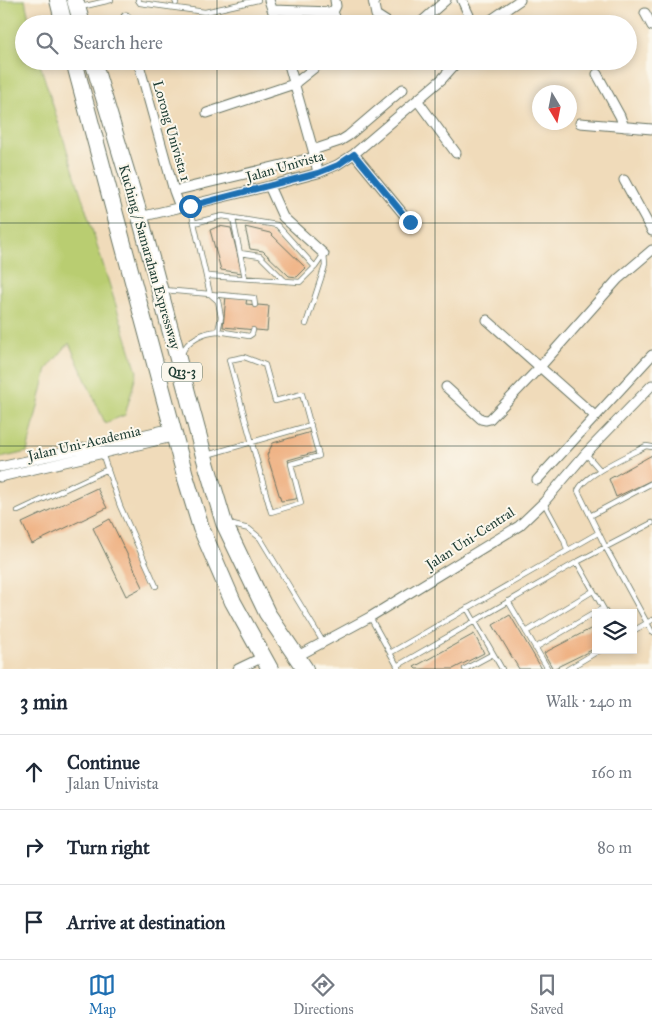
<!DOCTYPE html>
<meta charset="utf-8">
<style>
body{margin:0;font-family:"IM FELL Great Primer",serif;background:#f2f2f3;color:#1f2937}
.controls{position:absolute;right:15px;bottom:15px;display:grid;overflow:hidden;border-radius:0px;box-shadow:0 2px 8px #0003}
.controls button{width:45px;height:45px;display:grid;place-items:center;padding:0;border:0;border-bottom:1px solid #e0e1e3;background:#fff;color:#1f2937;font:25px sans-serif}
.compass{position:absolute;left:532px;top:85px;width:45px;height:45px;border-radius:50%;background:#fff;box-shadow:0 2px 8px #0003;rotate:170deg}
.stop{position:absolute;width:15px;height:15px;margin:-11px;border:4px solid #1f6fb2;border-radius:50%;background:#fff}
.stop.end{background:#1f6fb2;border-color:#fff;box-shadow:0 1px 5px #0008}
.list{margin:0;padding:0;list-style:none}
h2{display:flex;justify-content:space-between;align-items:center;height:65px;margin:0;padding:0 20px;font-size:21px}
h2 small{font-size:16px;font-weight:400;color:#747a83}
.list li{display:grid;grid-template-columns:32px 1fr auto;gap:15px;align-items:center;box-sizing:border-box;height:75px;padding:0 20px;border-top:1px solid #e0e1e3}
.list b{display:block;font-size:19px;white-space:nowrap}
.list p{margin:0;font-size:16px;white-space:nowrap;color:#747a83}
.list em{font-size:16px;font-style:normal;color:#747a83}
.icon{flex:none;width:28px;height:28px;fill:none;stroke:currentColor;stroke-width:2;stroke-linecap:round;stroke-linejoin:round}
.map{position:relative;flex:none;width:652px;height:669px;overflow:hidden}
.search{position:absolute;background:#fff;box-shadow:0 2px 8px #0003;left:15px;right:15px;top:15px;height:55px;display:flex;align-items:center;gap:12px;box-sizing:border-box;padding:0 18px;border-radius:28px;color:#747a83;font-size:19px}
.sheet{height:290px;background:#fff}
nav{display:flex;justify-content:space-around;align-items:center;box-sizing:border-box;height:70px;border-top:1px solid #e0e1e3;background:#fff;font-size:14px;color:#747a83}
nav a{display:grid;justify-items:center;gap:2px}
nav .on{color:#1f6fb2}
.map>svg:first-child{display:block}
.green{fill:#b9cd71;stroke:#6c8552}
.building{fill:#efb182}
.lines{fill:none;stroke-linecap:round;stroke-linejoin:round}
.lane-casing{stroke:#687463;stroke-width:6}
.street-casing{stroke:#687463;stroke-width:11}
.highway-casing{stroke:#687463;stroke-width:18}
.lane{stroke:#fff;stroke-width:4.5}
.street{stroke:#fff;stroke-width:9}
.highway{stroke:#fff;stroke-width:16}
.route{stroke:#1f6fb2;stroke-width:6}
.grid{fill:none;stroke:#1f3d34;stroke-width:1;stroke-opacity:0.55}
.labels{text-anchor:middle;stroke-width:4;stroke-linejoin:round;paint-order:stroke}
.shield{fill:#fbf7ec;stroke:#61756b;stroke-width:1}
.shield-label{font-size:12px;font-weight:bold;fill:#1f3d34}
.street-label{font-size:14px;fill:#1f3d34;stroke:#fbf7ec}
</style>
<div class="map">
<svg width="652" height="669" viewBox="0 0 652 669">
<rect width="100%" height="100%" fill="#fbf7ec"/>
<filter id="ink" filterUnits="userSpaceOnUse"><feTurbulence type="fractalNoise" baseFrequency=".02" numOctaves="2"/><feDisplacementMap in="SourceGraphic" scale="10" xChannelSelector="R" yChannelSelector="G"/><feConvolveMatrix kernelMatrix="1 2 1 2 8 2 1 2 1" color-interpolation-filters="sRGB"/></filter>
<filter id="wash" filterUnits="userSpaceOnUse"><feTurbulence type="fractalNoise" baseFrequency=".0096" numOctaves="4" result="noise"/><feDisplacementMap in="SourceGraphic" scale="20" xChannelSelector="R" yChannelSelector="G"/><feGaussianBlur stdDeviation="1.12" result="paint"/><feColorMatrix in="noise" values="0 0 0 0 0 0 0 0 0 0 0 0 0 0 0 0 0 1.4 0 .05"/><feComposite in="paint" operator="in"/></filter>
<g filter="url(#wash)">
<rect width="100%" height="100%" fill="#f0dbba"/>
<path class="green" d="M0,0H25L30,24H24V61H39L137,372L125,415L105,423L69,343L47,369L27,452L0,458Z"/>
<g id="blocks">
<path class="building" d="M219,226L231,228L242,273L221,270L210,230Z
M245,227L270,233L306,268L297,277L289,276L263,251L250,249Z
M226,296L247,298L246,304L269,306L267,331L223,327Z
M311,432L316,452L288,460L298,496L296,499L281,501L267,455L273,443Z
M652,455V480L616,497L609,479Z
M97,488L107,508L32,544L22,523Z
M110,519L143,587L126,596L93,528Z
M510,615L542,669H519L493,625Z
M596,626V648L553,669L544,653Z
M474,634L484,653L453,669H416L414,667Z"/>
</g>
</g>
<g filter="url(#ink)">
<use href="#blocks" fill-opacity="0" stroke="#687463" stroke-width="1"/>
<g class="lines">
<g class="lane-casing">
<path id="lane" d="M138,0L140,3L205,12L258,0
M175,0L176,3
M81,7L111,0
M190,205L210,294L254,298L255,305
M233,219L245,278
M194,223L222,216L277,225L315,267
M240,253L260,256L285,281
M208,276L300,282L315,267L324,254
M164,290L210,294L218,301L221,317L218,331C204,332 188,339 182,353
M306,324L325,266L324,254
M218,331L249,336L252,334L253,330
M244,357L265,365L275,401L302,394L319,456L291,464L301,503L271,512L229,360Z
M652,447L646,446C631,454 583,475 578,491L606,548L652,632
M102,453L120,506L156,586
M586,454L600,470
M207,455L311,425
M544,503L564,540L567,550
M18,511L108,469
M590,516L652,483
M229,524L249,529L260,538L323,642
M577,562L606,613
M508,601L548,669
M467,608L502,669
M370,617L399,669
M633,631L652,620
M526,632L593,591
M535,648L603,608
M390,653L598,533
M397,666L577,562L652,523
M465,669L493,654
M568,669L600,650"/>
</g>
<g class="street-casing">
<path id="street" d="M269,0L277,24
M373,0L376,15L390,24
M462,0L473,24
M273,10L333,12L336,6L335,0
M333,12L338,24
M645,13L652,26
M126,17L128,24
M419,24L446,0
M485,24L520,0
M138,61L174,191L180,207
M288,61L313,150L318,173
M597,74L620,116L624,127
M417,100L456,153
M207,113L294,84L323,61
M580,123L652,129
M313,150L340,141L348,136L403,89
M354,154L410,222
M624,180L652,231
M269,186L283,217L324,254
M174,191L315,157
M140,217L269,186L318,173L337,165L354,154L442,79L458,61
M487,320L595,416
M446,387L481,419L486,420L490,419L539,368L618,279L652,250
M0,467L164,430L171,426
M0,477L168,438H175
M537,480L652,355
M296,657L370,617L519,526L544,502L586,453L652,385
M238,669L263,657"/>
</g>
<g class="highway-casing">
<path id="highway" d="M58,0L64,24
M75,0L82,24
M74,61L186,479L201,528L233,602L270,669
M93,61L140,217L204,456L224,523L267,613L305,669"/>
</g>
<use href="#lane" class="lane"/>
<use href="#street" class="street"/>
<use href="#highway" class="highway"/>
</g>
</g>
<g class="lines" filter="url(#ink)">
<path class="route" d="M190,206L318,173L338,165L354,154L410,222"/>
</g>
<path class="grid" d="M217,0V24M435,0V24M217,61V669M435,61V669M0,223H652M0,446H652"/>
<g class="labels">
<rect class="shield" x="162" y="362.5" width="40" height="19" rx="4"/>
<g class="shield-label">
<text x="182" y="376">Q13-3</text>
</g>
<g class="street-label">
<text transform="translate(172 131) rotate(74)" y="5">Lorong Univista 1</text>
<text transform="translate(285 166) rotate(-16)" y="5">Jalan Univista</text>
<text transform="translate(150 257) rotate(74)" y="5">Kuching / Samarahan Expressway</text>
<text transform="translate(84 443) rotate(-13)" y="5">Jalan Uni-Academia</text>
<text transform="translate(470 538) rotate(-33)" y="5">Jalan Uni-Central</text>
</g>
</g>
</svg>
<div class="controls">
<button><svg class="icon" aria-label="layers" viewBox="0 0 24 24"><path d="M12 4l9 5-9 5-9-5zM3 14l9 5 9-5"/></svg></button>
</div>
<svg class="compass" viewBox="-18 -18 36 36"><path d="M0-13l5 13h-10z" fill="#e53935"/><path d="M0 13l5-13h-10z" fill="#747a83"/></svg>
<div class="stop" style="left:190px;top:206px"></div>
<div class="stop end" style="left:410px;top:222px"></div>
<div class="search"><svg class="icon" aria-label="search" viewBox="0 0 24 24"><circle cx="10" cy="10" r="6"/><path d="M15 15l6 6"/></svg>Search here</div>
</div>
<section class="sheet">
<h2>3 min<small>Walk · 240 m</small></h2>
<ul class="list">
<li><svg class="icon" aria-label="ahead" viewBox="0 0 24 24"><path d="M12 20V5M6 11l6-6 6 6"/></svg><div><b>Continue</b><p>Jalan Univista</p></div><em>160 m</em></li>
<li><svg class="icon" aria-label="right" viewBox="0 0 24 24"><path d="M7 20v-9h11M14 6l5 5-5 5"/></svg><div><b>Turn right</b></div><em>80 m</em></li>
<li><svg class="icon" aria-label="arrive" viewBox="0 0 24 24"><path d="M6 21V4h12l-3 4 3 4H6"/></svg><div><b>Arrive at destination</b></div></li>
</ul>
</section>
<nav>
<a class="on"><svg class="icon" aria-label="map" viewBox="0 0 24 24"><path d="M3 6l6-2 6 2 6-2v14l-6 2-6-2-6 2zM9 4v14M15 6v14"/></svg>Map</a>
<a><svg class="icon" aria-label="directions" viewBox="0 0 24 24"><path d="M12 3l9 9-9 9-9-9zM9 14v-3h6M13 9l2 2-2 2"/></svg>Directions</a>
<a><svg class="icon" aria-label="saved" viewBox="0 0 24 24"><path d="M7 4h10v16l-5-4-5 4z"/></svg>Saved</a>
</nav>
